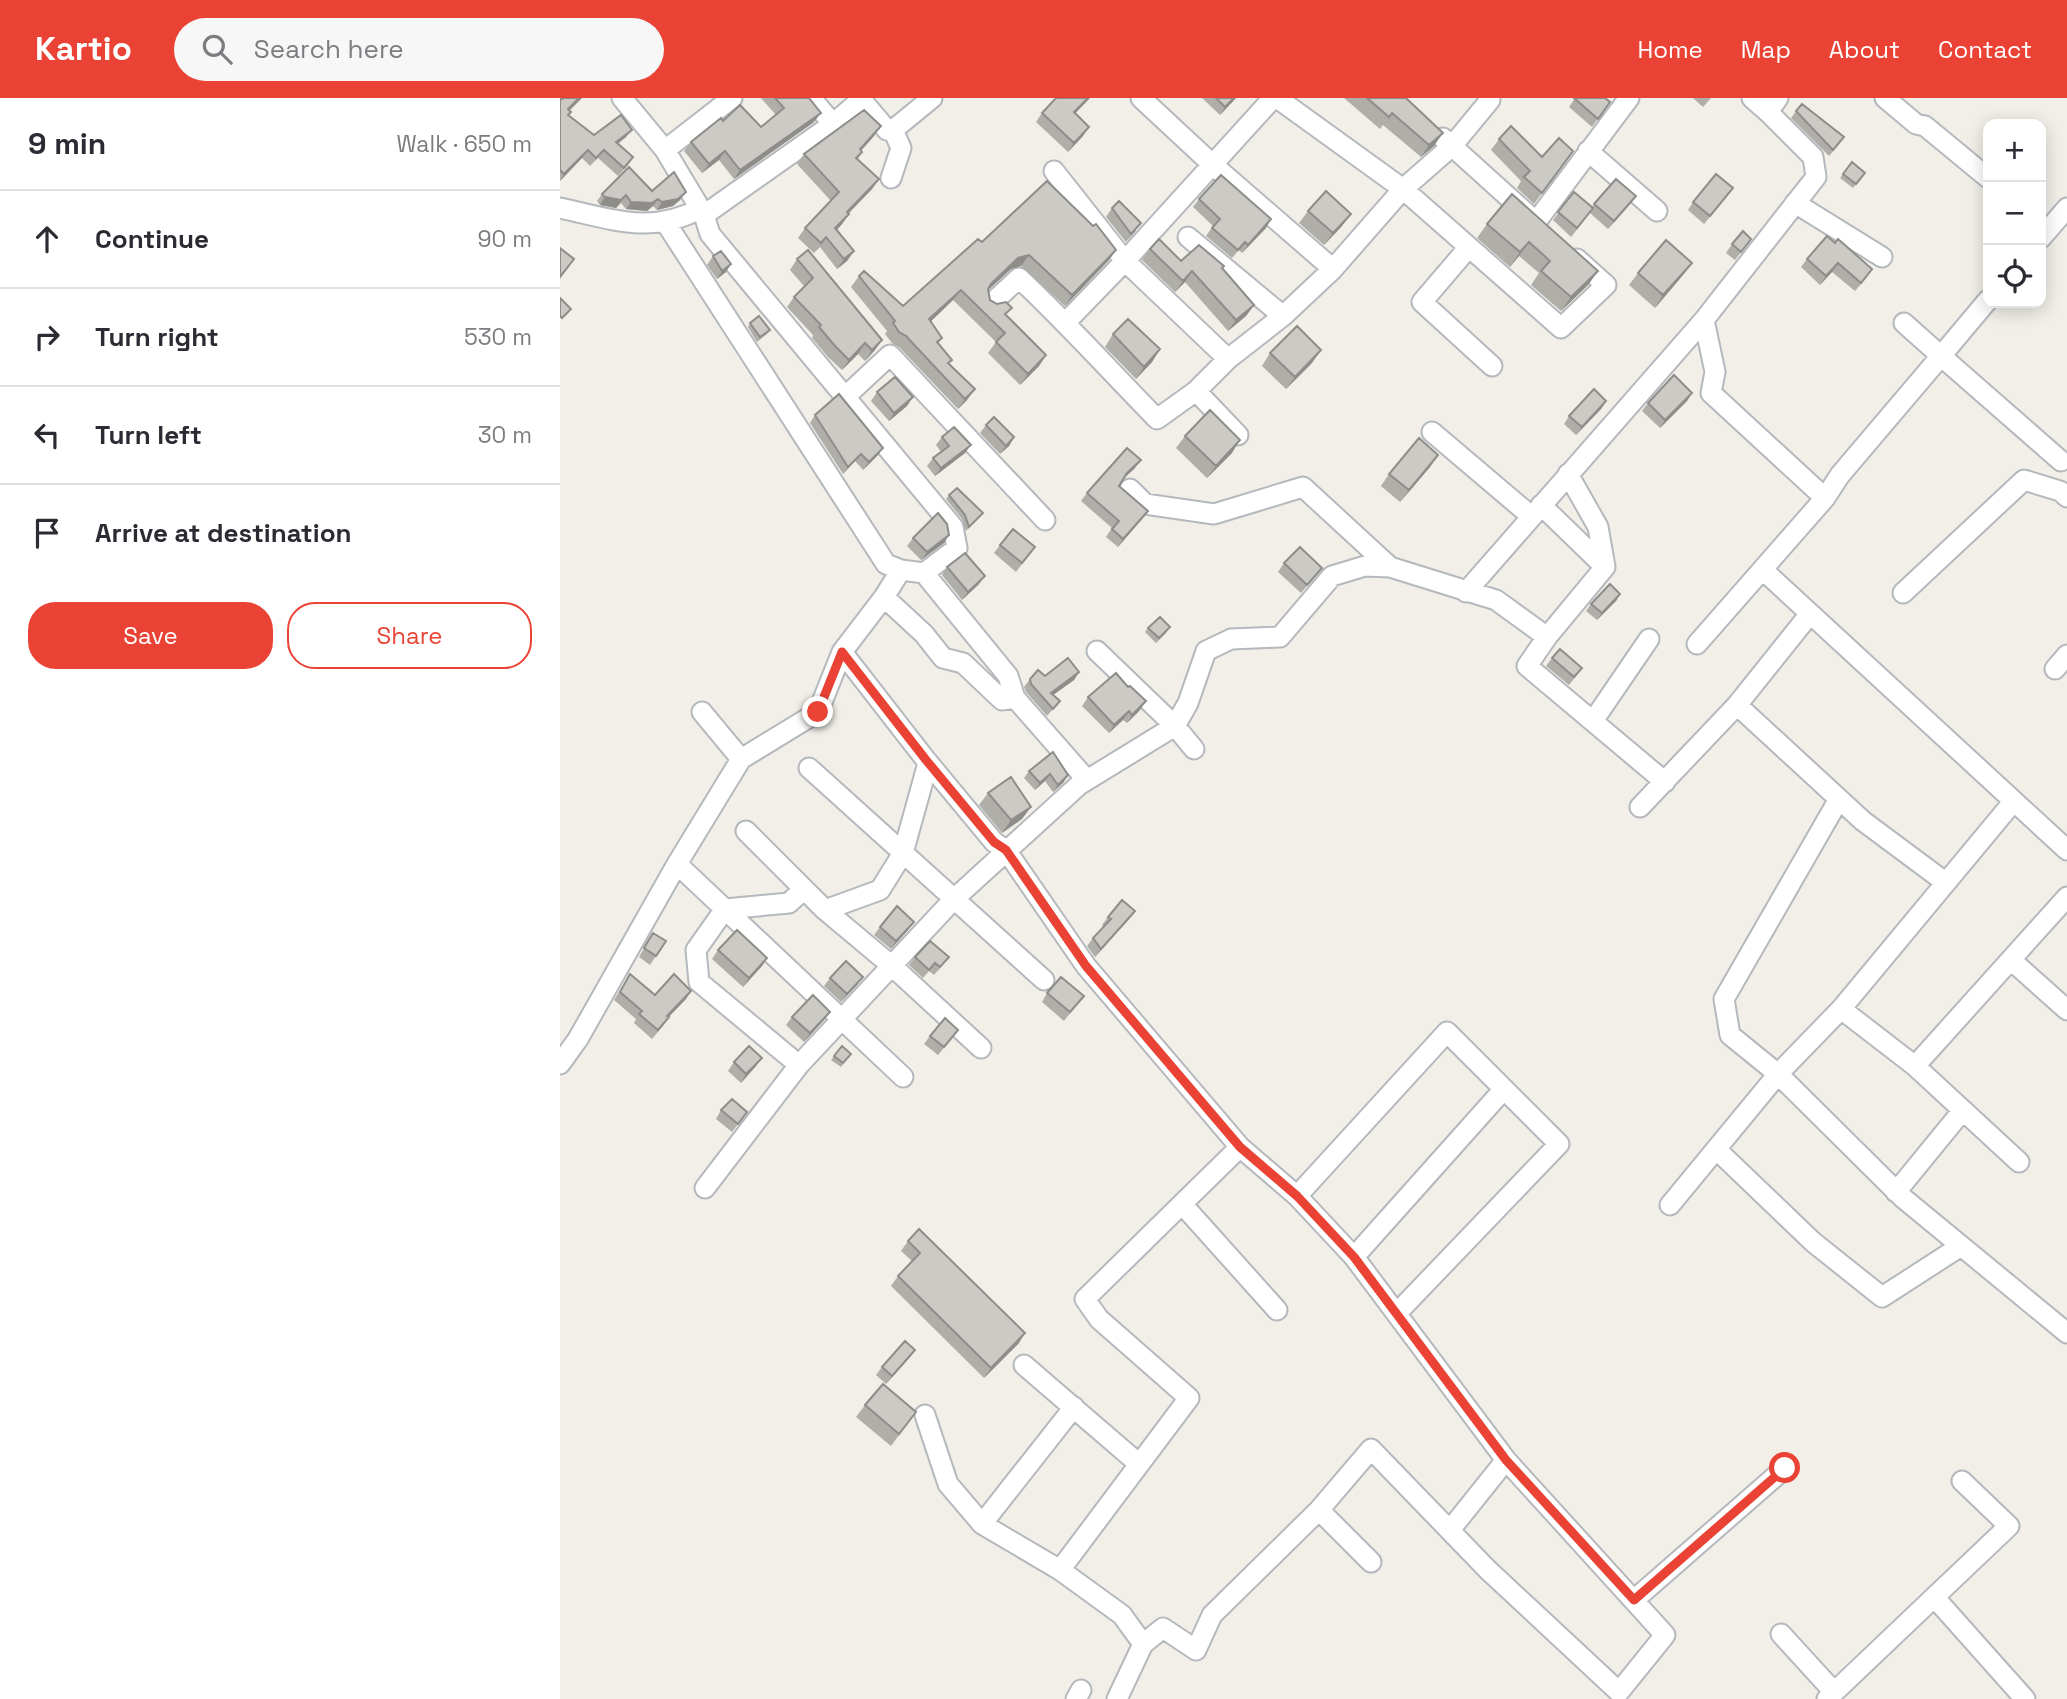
<!DOCTYPE html>
<meta charset="utf-8">
<style>
body{margin:0;font-family:"Space Grotesk",sans-serif;background:#f7f7f7;color:#2b2b33}
.controls{position:absolute;right:21px;top:21px;display:grid;overflow:hidden;border-radius:14px;box-shadow:0 4px 18px #0003}
.controls button{width:63px;height:63px;display:grid;place-items:center;padding:0;border:0;border-bottom:2px solid #e1e1e2;background:#fff;color:#2b2b33;font:35px sans-serif}
.stop{position:absolute;width:21px;height:21px;margin:-16px;border:5px solid #ea4335;border-radius:50%;background:#fff}
.stop.end{background:#ea4335;border-color:#fff;box-shadow:0 2px 7px #0008}
.list{margin:0;padding:0;list-style:none}
h2{display:flex;justify-content:space-between;align-items:center;height:91px;margin:0;padding:0 28px;font-size:30px}
h2 small{font-size:23px;font-weight:400;color:#7c7c81}
.list li{display:grid;grid-template-columns:46px 1fr auto;gap:21px;align-items:center;box-sizing:border-box;height:98px;padding:0 28px;border-top:2px solid #e1e1e2}
.list b{display:block;font-size:26px;white-space:nowrap}
.list em{font-size:23px;font-style:normal;color:#7c7c81}
.actions{display:flex;gap:14px;padding:21px 28px}
.actions a{flex:1;padding:16px 0;border:2px solid #ea4335;border-radius:28px;text-align:center;font-size:24px;color:#ea4335}
.actions .main{background:#ea4335;color:#fff}
.icon{flex:none;width:38px;height:38px;fill:none;stroke:currentColor;stroke-width:2;stroke-linecap:round;stroke-linejoin:round}
.map{position:relative;flex:none;width:1507px;height:1601px;overflow:hidden}
header{display:flex;align-items:center;gap:42px;box-sizing:border-box;height:98px;padding:0 35px;background:#ea4335;color:#fff}
header strong{font-size:33px}
nav{display:flex;gap:38px;margin-inline-start:auto;font-size:24px}
.search{width:490px;height:63px;background:#f7f7f7;display:flex;align-items:center;gap:18px;box-sizing:border-box;padding:0 24px;border-radius:38px;color:#7c7c81;font-size:26px}
main{display:flex}
aside{flex:1;background:#fff}
.map>svg:first-child{display:block}
.lines{fill:none;stroke-linecap:round;stroke-linejoin:round}
.minor-casing{stroke:#b5b8bc;stroke-width:23}
.minor{stroke:#fff;stroke-width:19}
.wall{fill:#afaea9}
.shaded-wall{fill:#8f8d8a}
.building{fill:#cccac5;stroke:#8f8d8a;stroke-width:2}
.route{stroke:#ea4335;stroke-width:9}
</style>
<header>
<strong>Kartio</strong>
<div class="search"><svg class="icon" aria-label="search" viewBox="0 0 24 24"><circle cx="10" cy="10" r="6"/><path d="M15 15l6 6"/></svg>Search here</div>
<nav><a>Home</a><a>Map</a><a>About</a><a>Contact</a></nav>
</header>
<main>
<aside>
<h2>9 min<small>Walk · 650 m</small></h2>
<ul class="list">
<li><svg class="icon" aria-label="ahead" viewBox="0 0 24 24"><path d="M12 20V5M6 11l6-6 6 6"/></svg><div><b>Continue</b></div><em>90 m</em></li>
<li><svg class="icon" aria-label="right" viewBox="0 0 24 24"><path d="M7 20v-9h11M14 6l5 5-5 5"/></svg><div><b>Turn right</b></div><em>530 m</em></li>
<li><svg class="icon" aria-label="left" viewBox="0 0 24 24"><path d="M17 20v-9H6M10 6l-5 5 5 5"/></svg><div><b>Turn left</b></div><em>30 m</em></li>
<li><svg class="icon" aria-label="arrive" viewBox="0 0 24 24"><path d="M6 21V4h12l-3 4 3 4H6"/></svg><div><b>Arrive at destination</b></div></li>
</ul>
<div class="actions"><a class="main">Save</a><a>Share</a></div>
</aside>
<div class="map">
<svg width="1507" height="1601" viewBox="0 0 1507 1601">
<rect width="100%" height="100%" fill="#f1efe8"/>
<g class="lines">
<g class="minor-casing">
<path id="minor" d="M62,0L105,52L144,117L273,26L296,6H305L327,32H333L372,0
M251,0L273,26
M581,0L653,67L773,171
M717,0L843,91L1001,230L1046,187L1017,161
M1192,0L1208,14
M1325,0L1356,26L1365,28L1428,80
M883,40L976,124L1069,0
M105,52L172,0
M1028,53L1097,113
M494,73L565,163L668,261
M331,80L341,50L333,32
M1235,105L1322,159
M0,110C52,121 89,137 140,111
M144,117L150,136L393,429L397,450L364,475L341,472L324,499L282,554
M106,125L326,466L341,472
M628,139L723,218
M1481,140L1507,110
M909,149L862,204L932,268
M432,205L459,180C507,225 551,274 597,321L636,293L668,261L723,218L773,171L843,91L892,48L930,2
M1144,222L1155,274L1151,295L1265,400
M506,224L565,163L713,0
M1344,225L1381,258L1428,202
M636,293L678,337
M286,298L330,257L485,422
M872,334L971,418
M1008,376L1038,429L1045,469L987,539L967,568L1105,684
M570,391L585,406L654,416L743,389L830,469
M981,407L1045,469
M1203,472L1507,752
M364,475L448,578L455,600L527,682
M906,494L1144,222L1256,79L1253,59L1208,14L1218,0
M1343,495L1464,382L1500,393L1507,399
M324,499L364,536L383,560L403,565L442,602L455,600
M1137,546L1265,400L1280,377L1381,258L1501,363
M537,553L615,628L634,651
M1495,571L1507,557
M1177,607L1303,723L1385,784
M142,614L181,661
M1033,623L1089,541
M249,670L484,882
M1279,701L1164,901L1170,937L1218,976L1343,1100L1507,1235
M1080,709L1177,607L1249,517
M186,733L265,812L332,868L421,950
M117,766L343,979
M265,812L320,792L343,755L368,665
M1451,862L1507,912
M1281,911L1355,968L1459,1064
M0,966L18,941L117,766L181,661L258,614L282,554L366,662L434,744L446,752L526,868L680,1049L737,1098L794,1159L946,1362L1105,1537L1059,1594L928,1472L811,1351L759,1412L652,1517L636,1552L603,1530L583,1546L557,1601
M239,967L139,884L136,852L165,811L229,805L244,791
M1355,968L1507,799
M1157,1052L1253,1144L1322,1199L1401,1148
M145,1090L239,967L394,801L519,687L615,628L628,605L646,553L671,541L720,539L772,478L805,468L830,469L936,502L987,539
M1336,1094L1403,1012
M737,1098L887,934L999,1046L837,1215
M622,1106L717,1212
M1110,1107L1218,976L1281,911L1453,704
M794,1159L944,991
M464,1267L579,1366
M365,1317L388,1386L422,1426L500,1472L562,1517L583,1546
M759,1412L811,1464
M422,1426L514,1309
M890,1432L946,1362
M500,1472L629,1300L539,1221L525,1201L680,1049
M1375,1500L1465,1601
M1074,1502L1225,1370
M1221,1536L1274,1594
M516,1601L521,1592
M1267,1601L1449,1428L1402,1383"/>
</g>
<use href="#minor" class="minor"/>
</g>
<path class="wall" d="M0,0H22L9,12L11,14L9,17L34,37L66,39L58,46L68,67L58,78L38,60L30,68L22,60L0,83Z
M201,0H249L254,24L174,81L159,62L142,75L124,53L131,44L163,23L201,29L216,17Z
M642,0H676L660,17Z
M784,0H846L874,48L861,59L823,27L820,31Z
M1015,0L1050,4L1032,29L1009,9Z
M1133,0H1151L1143,9Z
M1236,13L1279,46L1269,58L1231,20Z
M482,15L515,16L523,38L508,54L476,24Z
M321,28L314,38L301,53L302,54L298,61L319,81L312,91L288,116H289L282,126L277,132L294,153L287,163L277,171L260,149L254,155L238,140L245,130L271,103L237,66L244,56Z
M939,41L982,59L1013,53L974,106L957,90L961,83L931,52Z
M1292,64L1305,75L1293,90L1280,80Z
M1056,81L1076,98L1048,131L1030,115L1011,139L993,122L1014,94L1032,109Z
M92,93L120,102L113,108L97,112L93,108L87,113L66,111L61,105L56,110L40,107L37,103L42,96Z
M1167,98L1144,126L1128,112L1133,104Z
M639,101L706,130L682,155L679,152L672,160L646,138L653,128L633,109Z
M552,110L576,133L566,144L546,119Z
M748,113L782,128L764,147L739,125Z
M927,126L1038,173L1028,187L1001,213L971,187L979,175L959,158L950,169L917,140Z
M1267,138L1307,179L1295,193L1272,174L1260,187L1241,169L1247,161Z
M1191,141L1175,162L1166,155L1172,146Z
M422,144L556,152L549,162L505,208L461,168L451,171L428,192L430,202L486,257L479,268L460,287L428,255L436,244L393,202L371,223L382,240L378,246L392,262L389,266L407,302L398,311L339,249L332,245L325,236L327,233L291,189L299,178L343,208Z
M590,151L621,163L694,207L686,218L668,233L625,184L615,194L582,162Z
M153,158L166,174L157,181L147,167Z
M237,161L315,252L305,263L298,256L282,272L268,259L252,240L253,237L227,209L234,199L244,188L230,172Z
M1132,165L1123,177L1095,210L1069,187L1078,175Z
M190,225L210,232L207,236L197,244L188,229Z
M553,236L600,251L592,264L576,281L545,249Z
M710,255L752,265L726,291L702,268Z
M317,294L347,308L329,323L311,303Z
M1132,295L1127,303L1100,330L1082,313L1088,305Z
M1046,303L1041,311L1016,337L1004,326L1009,318Z
M255,317L318,357L303,372L295,363L283,376L250,325Z
M426,327L454,339L449,348L440,356L420,335Z
M625,338L672,355L647,380L616,350Z
M382,339L405,355L375,378L367,368L373,360L381,354L376,347Z
M870,369L840,404L821,388L829,376Z
M575,370L563,381L559,388L588,413L558,449L546,439L552,430L521,403L527,395Z
M389,397L423,415L406,433L402,421L386,401Z
M353,440L384,445L361,462L347,448Z
M440,447L469,457L456,474L434,455Z
M724,465L762,470L741,495L718,474Z
M387,469L419,486L402,502L382,477Z
M1060,496L1056,503L1037,522L1026,513L1031,506Z
M588,530L607,534L596,545L585,534Z
M992,560L1016,578L1009,587L986,568Z
M519,574L514,582L493,597L500,603L487,618L466,594L464,589L470,581L485,578Z
M528,599L580,612L567,625L563,622L549,635L522,608Z
M469,673L508,677L503,685L493,694L485,683L475,692L464,680Z
M428,695L462,721L442,735L419,707Z
M575,813L569,821L535,859L527,848L533,840L544,829L542,827L548,819Z
M320,829L348,832L331,851L314,837Z
M93,835L106,843L90,867L79,859Z
M158,852L207,860L202,868L183,889L152,861Z
M355,859L383,867L374,877L369,873L363,880L349,867Z
M70,876L95,897L126,901L108,919L103,928L92,941L74,925L76,921L54,902Z
M303,879L297,887L281,904L264,888L270,880Z
M487,895L524,898L504,923L482,904Z
M270,914L264,922L244,944L226,927L232,919Z
M370,938L392,940L378,957L364,946Z
M282,948L291,956L281,969L271,962Z
M174,964L196,968L181,985L168,973Z
M161,1012L187,1014L172,1034L156,1021Z
M348,1143L459,1245L424,1280L331,1188L338,1178L352,1163L341,1153Z
M355,1252L349,1260L326,1286L316,1277L322,1269Z
M305,1307L356,1314L331,1348L296,1319Z"/>
<path class="shaded-wall" d="M19,0H22L3,19L8,11Z
M528,0H530L507,24L514,14Z
M674,0H676L660,17L665,9Z
M261,15L254,24L174,81L180,72Z
M321,28L314,38L293,61L300,51Z
M529,29L523,38L508,54L514,45Z
M72,32L66,39L50,51L56,44Z
M883,35L874,48L861,59L869,47Z
M28,52L22,60L0,83L4,76Z
M165,53L159,62L142,75L149,66Z
M319,81L312,91L280,124L287,114Z
M126,94L120,102L113,108L97,112L102,104Z
M66,97L56,110L40,107L45,99Z
M1076,98L1070,106L1048,131L1054,123Z
M98,101L93,108L87,113L66,111L71,104Z
M289,116L282,126L269,140L275,130Z
M791,116L782,128L764,147L773,135Z
M711,121L706,130L682,155L688,147Z
M969,144L959,158L950,169L960,154Z
M556,152L549,162L505,208L512,197Z
M294,153L287,163L277,171L284,161Z
M469,157L461,168L451,171L423,197L431,186L458,160Z
M1132,165L1123,177L1095,210L1103,197Z
M1278,165L1272,174L1260,187L1266,178Z
M171,166L166,174L157,181L162,173Z
M632,173L625,184L615,194L623,183Z
M1038,173L1028,187L1001,213L1011,199Z
M401,192L393,202L362,232L369,221Z
M694,207L686,218L668,233L676,222Z
M322,242L315,252L305,263L312,252Z
M305,245L298,256L282,272L289,262Z
M600,251L592,264L576,281L584,269Z
M761,252L752,265L726,291L735,279Z
M486,257L479,268L460,287L468,276Z
M415,291L407,302L398,311L405,301Z
M1132,295L1127,303L1100,330L1105,322Z
M353,299L347,308L329,323L334,315Z
M1046,303L1041,311L1016,337L1022,329Z
M454,339L449,348L440,356L446,348Z
M680,342L672,355L647,380L656,368Z
M411,347L405,355L375,378L381,370Z
M323,350L318,357L303,372L309,364Z
M301,356L295,363L283,376L288,369Z
M878,357L870,369L840,404L849,392Z
M581,362L575,370L561,383L567,375Z
M588,413L582,421L558,449L563,441Z
M389,437L384,445L361,462L367,454Z
M425,478L419,486L402,502L408,494Z
M1060,496L1056,503L1037,522L1042,515Z
M519,574L514,582L486,602L491,595Z
M586,603L580,612L567,625L572,617Z
M569,613L563,622L549,635L554,627Z
M490,676L485,683L475,692L480,685Z
M508,677L503,685L493,694L498,687Z
M471,709L462,721L442,735L451,722Z
M575,813L569,821L535,859L541,851Z
M354,824L348,832L331,851L336,843Z
M207,860L202,868L183,889L189,880Z
M303,879L297,887L281,904L287,896Z
M131,893L126,901L102,926L107,918Z
M270,914L264,922L244,944L250,935Z
M202,960L196,968L181,985L186,976Z
M465,1235L459,1245L424,1280L431,1270Z
M355,1252L349,1260L326,1286L332,1278Z"/>
<path class="building" d="M1,0H19L8,11L11,14L8,17L34,37L61,17L72,32L56,44L73,59L64,70L44,52L36,60L28,52L4,76L0,72V2L2,1Z
M215,0H249L261,15L180,72L165,53L149,66L131,44L161,20L163,23L180,7L201,29L224,10Z
M496,0H528L514,14L529,29L514,45L482,15Z
M656,0H674L665,9Z
M807,0H846L883,35L869,47L832,15L829,19Z
M1014,0H1045L1050,4L1038,21Z
M1242,6L1284,39L1273,52L1236,13Z
M304,12L321,28L300,51L302,54L296,60L319,81L287,114L289,116L275,130L294,153L284,161L266,139L261,145L245,130L279,94L244,56Z
M951,28L982,59L999,40L1013,53L982,95L964,79L970,73L939,41Z
M1292,64L1305,75L1296,86L1283,76Z
M69,69L92,93L114,74L126,94L118,101L102,104L98,101L92,105L71,104L66,97L61,102L45,99L42,96Z
M1156,76L1173,90L1150,118L1133,104Z
M661,77L711,121L688,147L685,144L678,152L652,130L660,121L639,101Z
M1056,81L1076,98L1054,123L1034,106Z
M487,83L533,128L536,126L556,152L512,197L469,157L458,160L431,186L428,191L430,202L437,206L446,204L452,210L445,216L486,257L468,276L436,244L445,235L401,192L369,221L382,240L377,244L392,262L388,265L415,291L405,301L346,238L339,234L333,225L335,223L299,178L304,173L343,208L418,141L422,144Z
M766,93L791,116L773,135L748,113Z
M1014,94L1033,110L1017,130L998,114Z
M952,96L1038,173L1011,199L981,173L990,163L969,144L960,154L927,126Z
M559,103L581,125L571,136L552,110Z
M1183,133L1191,141L1181,154L1172,146Z
M1267,138L1275,145L1278,141L1312,171L1301,185L1278,165L1266,178L1247,161Z
M599,141L621,163L639,147L664,168L662,170L694,207L676,222L632,173L623,183L590,151Z
M1106,142L1132,165L1103,197L1078,175Z
M0,150L14,161L0,179Z
M248,152L322,242L312,252L305,245L289,262L275,248L259,229L261,227L234,199L253,180L237,161Z
M161,153L171,166L162,173L153,158Z
M0,200L11,211L2,220L0,218Z
M199,218L210,232L200,239L190,225Z
M568,221L600,251L584,269L553,236Z
M737,228L761,252L735,279L710,255Z
M1114,277L1132,295L1105,322L1088,305Z
M335,279L353,299L334,315L317,294Z
M1034,291L1046,303L1022,329L1009,318Z
M279,296L323,350L309,364L301,356L288,369L255,317Z
M650,312L680,342L656,368L625,338Z
M434,319L454,339L446,348L426,327Z
M394,329L411,347L381,370L373,360L389,348L382,339Z
M859,340L878,357L849,392L829,376Z
M567,350L581,362L567,375L559,388L588,413L563,441L552,431L559,423L527,395Z
M397,390L423,415L409,429L405,417L389,397Z
M378,415L387,426L389,437L367,454L353,440Z
M453,431L475,449L462,465L440,447Z
M740,449L762,470L747,487L724,465Z
M405,455L425,478L408,494L387,469Z
M1050,486L1060,496L1042,515L1031,506Z
M600,519L610,529L599,540L588,530Z
M1000,551L1022,570L1014,579L992,560Z
M508,560L519,574L491,595L500,603L493,611L471,586L470,581L478,572L485,578Z
M556,575L568,589L570,588L586,603L572,617L569,613L554,627L528,599Z
M493,654L508,677L498,687L490,676L480,685L469,673Z
M451,679L471,709L451,722L428,695Z
M562,802L575,813L541,851L533,840L551,821L548,819Z
M337,808L354,824L336,843L320,829Z
M177,832L207,860L189,880L158,852Z
M93,835L106,843L96,858L84,850Z
M370,843L389,859L380,869L375,865L369,872L355,859Z
M286,863L303,879L287,896L270,880Z
M70,876L95,897L114,876L131,893L107,918L109,919L98,932L79,916L82,913L60,894Z
M501,879L524,898L510,914L487,895Z
M253,897L270,914L250,935L232,919Z
M385,920L398,932L384,949L370,938Z
M189,948L202,960L186,976L174,964Z
M282,948L291,956L283,965L274,958Z
M172,1001L187,1014L178,1026L161,1012Z
M359,1131L465,1235L431,1270L338,1178L360,1155L348,1143Z
M345,1243L355,1252L332,1278L322,1269Z
M323,1286L356,1314L339,1336L305,1307Z"/>
<g class="lines">
<path class="route" d="M258,614L282,554L366,662L434,744L446,752L526,868L680,1049L737,1098L794,1159L946,1362L1074,1502L1225,1370"/>
</g>
</svg>
<div class="controls">
<button>+</button>
<button>−</button>
<button><svg class="icon" aria-label="locate" viewBox="0 0 24 24"><circle cx="12" cy="12" r="6"/><path d="M12 2v4M12 18v4M2 12h4M18 12h4"/></svg></button>
</div>
<div class="stop" style="left:1225px;top:1370px"></div>
<div class="stop end" style="left:258px;top:614px"></div>
</div>
</main>
